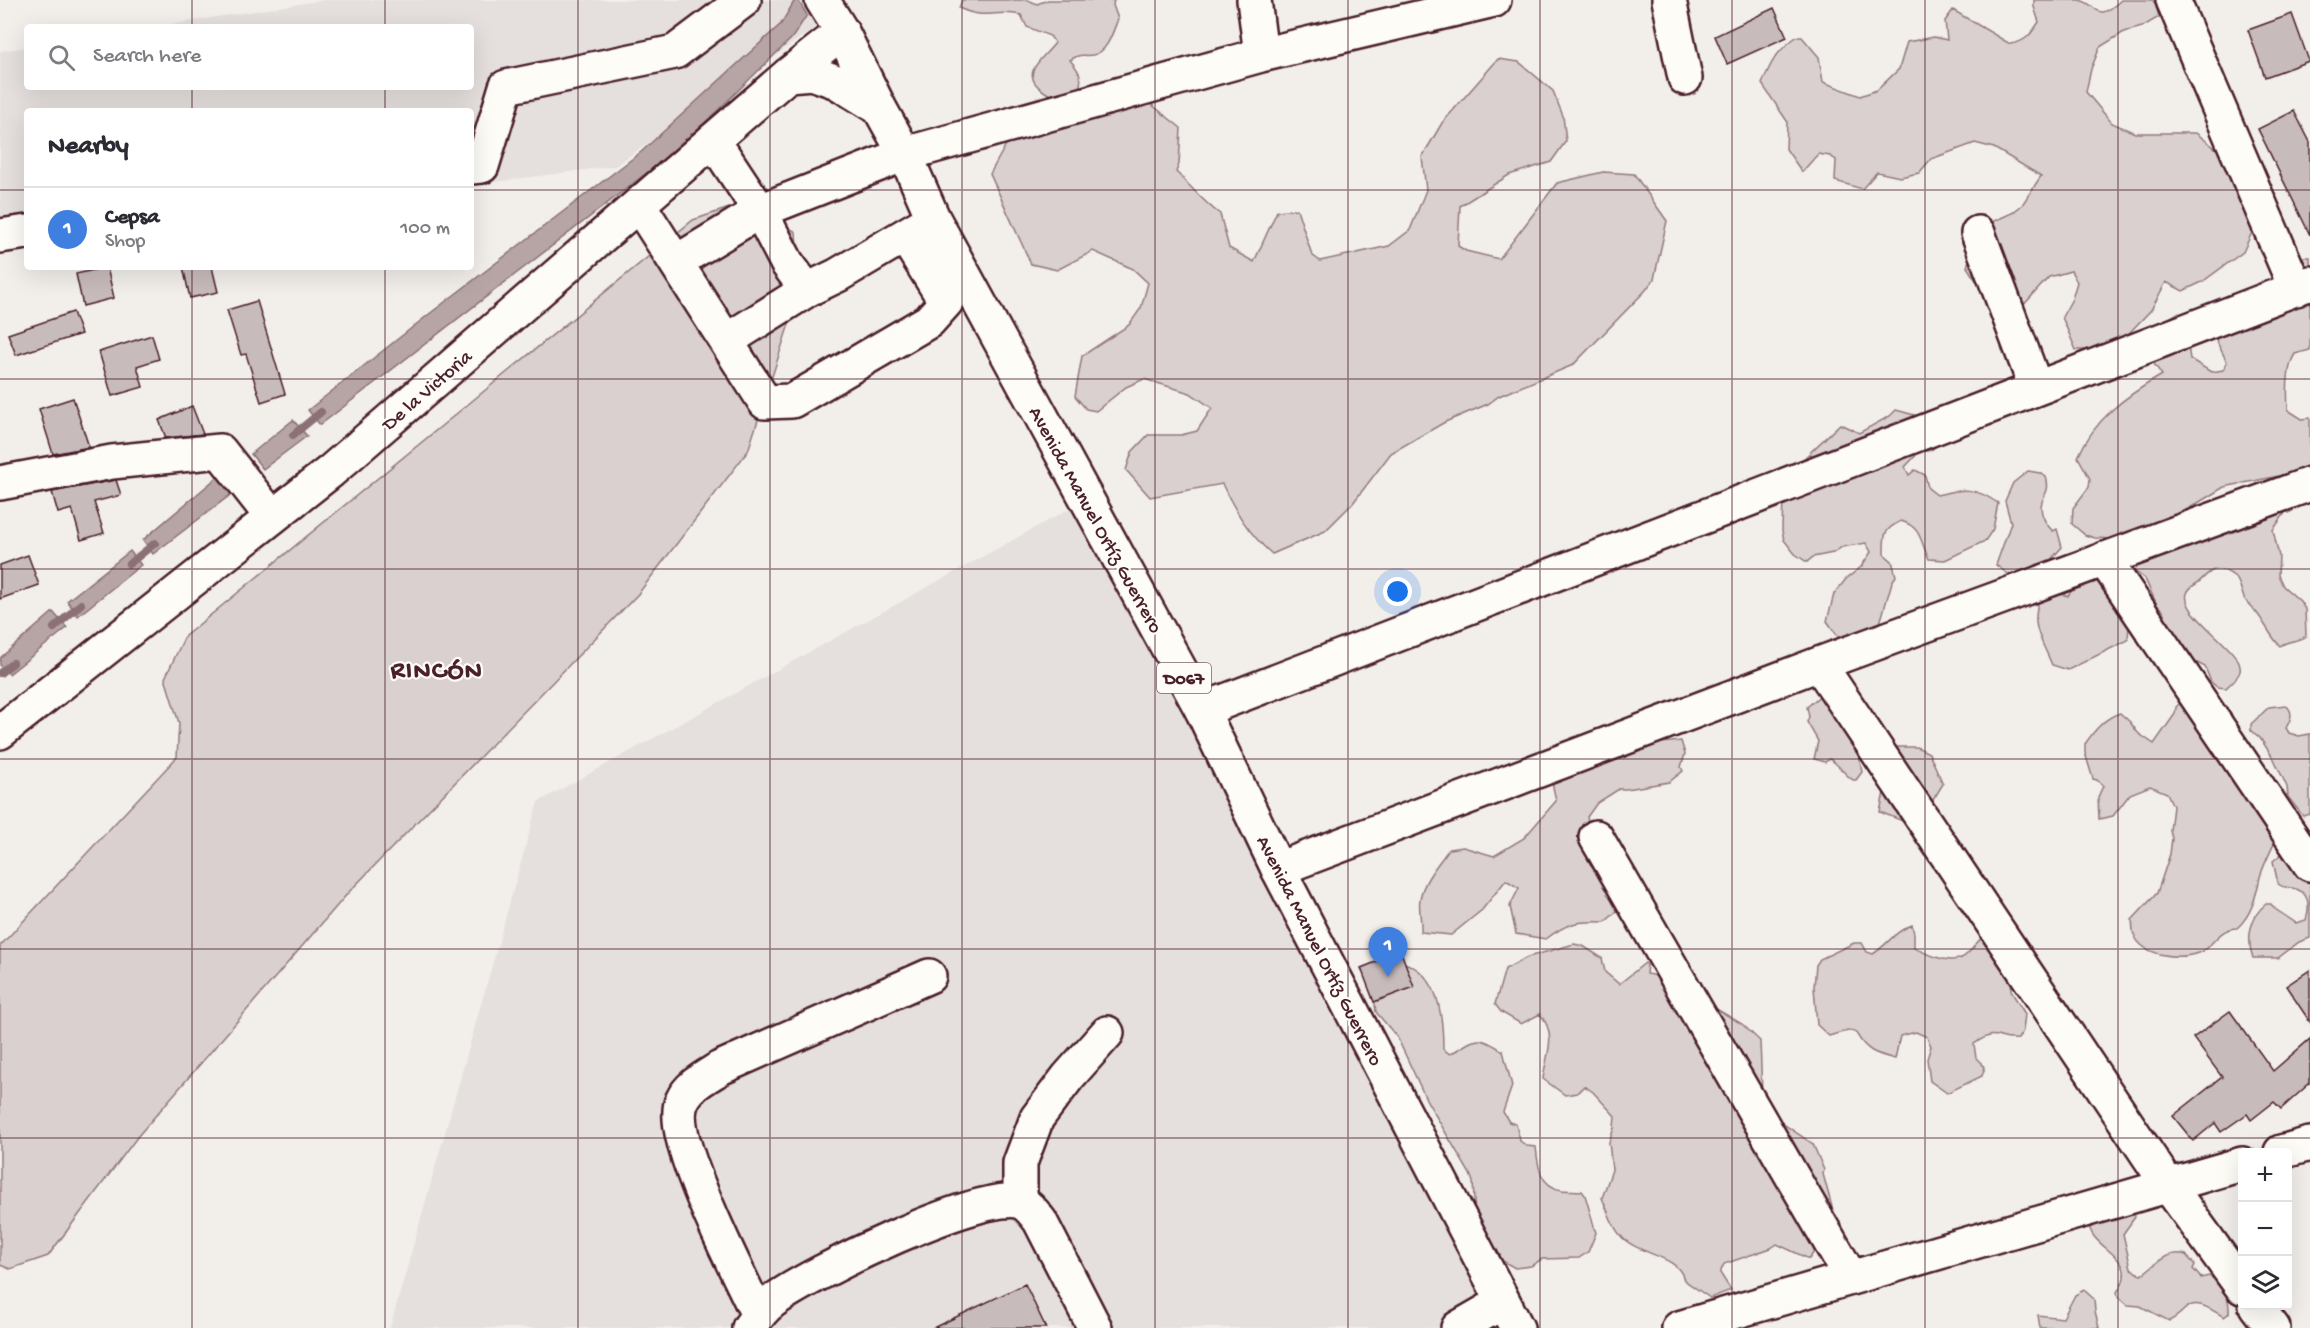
<!DOCTYPE html>
<meta charset="utf-8">
<style>
body{margin:0;font-family:"Gochi Hand",sans-serif;background:#f7f7f7;color:#2b2b33}
.controls{position:absolute;right:18px;bottom:18px;display:grid;overflow:hidden;border-radius:6px;box-shadow:0 6px 24px #0002}
.controls button{width:54px;height:54px;display:grid;place-items:center;padding:0;border:0;border-bottom:2px solid #e1e1e2;background:#fff;color:#2b2b33;font:30px sans-serif}
.you{position:absolute;left:1398px;top:592px;width:21px;height:21px;margin:-15px;border:4px solid #fff;border-radius:50%;background:#1a73e8;box-shadow:0 0 0 9px #1a73e833}
.badge{display:grid;place-items:center;width:39px;height:39px;border-radius:50%;background:#b45309;color:#fff;font-size:20px;font-weight:700}
.pin{position:absolute;translate:-50% -50px;filter:drop-shadow(0 2px 3px #0008)}
.pin::after{content:'';position:absolute;top:32px;width:21px;height:18px;background:inherit;clip-path:polygon(0 0,100% 0,50% 100%)}
.list{margin:0;padding:0;list-style:none}
h2{display:flex;justify-content:space-between;align-items:center;height:78px;margin:0;padding:0 24px;font-size:26px}
h2 small{font-size:20px;font-weight:400;color:#7c7c81}
.list li{display:grid;grid-template-columns:39px 1fr auto;gap:18px;align-items:center;box-sizing:border-box;height:84px;padding:0 24px;border-top:2px solid #e1e1e2}
.list b{display:block;font-size:22px;white-space:nowrap}
.list p{margin:0;font-size:20px;white-space:nowrap;color:#7c7c81}
.list em{font-size:20px;font-style:normal;color:#7c7c81}
.icon{flex:none;width:33px;height:33px;fill:none;stroke:currentColor;stroke-width:2;stroke-linecap:round;stroke-linejoin:round}
.map{position:relative;flex:none;width:2310px;height:1328px;overflow:hidden}
.search{position:absolute;background:#fff;box-shadow:0 6px 24px #0002;left:24px;top:24px;width:450px;height:66px;display:flex;align-items:center;gap:15px;box-sizing:border-box;padding:0 21px;border-radius:6px;color:#7c7c81;font-size:22px}
.panel{position:absolute;background:#fff;box-shadow:0 6px 24px #0002;left:24px;top:108px;width:450px;height:162px;border-radius:6px}
.map>svg:first-child{display:block}
.built{fill:#e5dfdd}
.green{fill:#d9d0cf;stroke:#92787d;stroke-width:1.5}
.water{fill:#b7a5a6;stroke:#8b6f75;stroke-width:1.5}
.lines{fill:none;stroke-linecap:round;stroke-linejoin:round}
.stream{stroke:#8b6f75;stroke-width:8}
.building{fill:#c8bbbb;stroke:#4a1f2b;stroke-width:1.5}
.minor-casing{stroke:#4a1f2b;stroke-width:38}
.major-casing{stroke:#4a1f2b;stroke-width:38}
.minor{stroke:#fdfcf7;stroke-width:33}
.major{stroke:#fdfcf7;stroke-width:33}
.grid{fill:none;stroke:#4a1f2b;stroke-width:1.5;stroke-opacity:0.55}
.labels{text-anchor:middle;stroke-width:4.5;stroke-linejoin:round;paint-order:stroke}
.shield{fill:#fdfcf7;stroke:#806168;stroke-width:1.5}
.shield-label{font-size:18px;font-weight:bold;fill:#4a1f2b}
.street-label{font-size:20px;fill:#4a1f2b;stroke:#fdfcf7}
.district-label{font-size:26px;font-weight:bold;letter-spacing:1.5px;fill:#4a1f2b;stroke:#fdfcf7}
</style>
<div class="map">
<svg width="2310" height="1328" viewBox="0 0 2310 1328">
<rect width="100%" height="100%" fill="#f2efeb"/>
<filter id="ink" filterUnits="userSpaceOnUse"><feTurbulence type="fractalNoise" baseFrequency=".0167" numOctaves="2"/><feDisplacementMap in="SourceGraphic" scale="12" xChannelSelector="R" yChannelSelector="G"/><feConvolveMatrix kernelMatrix="1 2 1 2 8 2 1 2 1" color-interpolation-filters="sRGB"/></filter>
<g filter="url(#ink)">
<path class="built" d="M324,0H805L819,25L615,166L471,185V111H27V244L0,247V51L27,47V87H471V27H153Z
M1087,499L1503,1302L1452,1328H390L538,802Z"/>
<path class="green" d="M962,0H1028L1037,4L1048,0H1114L1113,5L1118,19C1113,31 1108,52 1093,55C1081,57 1083,52 1070,60C1084,76 1084,82 1072,100C1061,101 1055,98 1045,92C1017,74 1042,60 1055,43L1050,36L1027,27L1021,15C995,9 986,21 959,8Z
M2034,0C2048,0 2066,0 2079,0C2100,4 2094,25 2121,0H2152L2155,3L2159,17L2142,27L2124,32L2100,47L2091,69L2086,92L2112,123L2135,133H2196L2220,152L2254,228L2243,252L2202,282L2183,291L2166,282L2151,310L2113,350H2076L2062,317L2072,299L2077,282L2071,271L2049,277L2019,310C1990,298 1984,294 1967,267L1974,242L1987,224L2012,213L2022,205L2041,176L1994,148L1975,143L1931,159L1919,173L1900,177L1877,172L1862,189L1835,181L1836,160L1830,156L1818,154L1802,172L1786,149L1787,121L1762,84C1771,62 1776,52 1796,37H1802L1819,57L1823,82L1860,96L1877,90L1899,69L1907,42L1934,37L1947,40L1945,21L1953,10L2010,44C2026,42 2031,34 2039,22L2034,7Z
M1498,59L1519,62L1553,91L1563,116L1566,141L1551,162L1509,175L1460,206L1458,246L1466,251L1499,259L1557,183L1603,172L1634,174L1667,221L1654,279L1645,291L1573,365L1499,396L1488,404L1445,422L1391,453L1353,503L1325,531L1272,554C1248,533 1236,512 1222,484L1150,497L1126,470L1132,452L1148,435H1181L1197,431L1212,408L1190,393L1144,379L1126,387L1096,411L1086,409L1075,396L1082,356L1129,325L1141,308L1148,283L1133,269L1093,251L1057,270L1031,264L990,174L1009,139L1119,92L1152,105L1181,128L1179,164L1176,172C1191,186 1203,202 1220,214L1229,248L1254,262L1277,211L1297,209L1312,255L1320,261L1389,246L1410,230L1426,190L1422,157L1442,123Z
M747,202L796,232L800,290L748,451L638,594L349,892L138,1136L48,1256L10,1269L0,1265V946L177,757L179,723L165,678L185,636L693,220Z
M2300,257H2310V350L2295,354C2286,368 2287,393 2288,410L2302,419L2310,418V468L2284,475L2224,487L2180,514L2112,539L2095,538L2085,535L2072,524L2073,508L2089,487L2090,479L2078,457C2095,418 2126,396 2162,375L2150,358L2157,325L2178,313L2184,318L2190,359L2211,372L2223,370L2227,362L2215,338L2216,330L2235,296L2249,288L2278,281Z
M1896,410L1925,418L1942,437C1936,446 1932,454 1921,450L1905,467L1909,475L1915,470L1925,475L1928,488L1937,495C1964,488 1974,487 1998,503L1993,529L1985,541L1945,560L1929,559C1920,542 1922,527 1901,521C1883,530 1884,534 1884,554L1892,561L1896,576L1892,582L1874,644L1839,638L1827,621L1834,594L1846,579L1861,567L1871,552L1866,543L1842,547L1833,553L1813,557L1807,562L1795,554L1784,540L1782,531L1783,496L1795,467L1840,424L1859,433L1890,416Z
M2028,471L2040,473L2046,477C2053,497 2034,497 2044,519C2047,524 2048,527 2053,531L2057,529L2062,547L2047,564L2012,577L1996,565L2011,523L2005,501L2013,483Z
M2296,498L2294,510L2289,513L2287,510L2273,530L2279,556L2278,575L2283,586L2300,601L2305,609L2306,636C2298,642 2289,640 2280,646C2270,636 2265,623 2256,612C2252,607 2247,604 2244,598C2241,591 2240,582 2235,577C2229,572 2222,568 2214,570C2206,573 2203,580 2196,584C2158,605 2246,647 2240,671C2239,677 2230,684 2226,688L2217,687L2211,682L2205,667L2188,658L2169,628L2163,611L2157,605L2145,579L2129,567Z
M2105,576L2129,623L2128,640L2068,670L2052,665C2042,640 2030,627 2039,600L2052,592L2068,596L2075,586Z
M1823,693L1856,740L1862,772L1856,780H1853C1844,774 1840,766 1830,759L1825,762L1814,759L1818,741L1807,722L1809,717L1807,707Z
M2190,693L2279,833C2273,847 2264,863 2260,877C2256,896 2252,915 2237,928C2218,928 2213,948 2198,953C2178,960 2143,956 2134,935C2132,931 2133,924 2132,920L2157,893L2170,854L2172,838L2170,831L2173,806L2167,793L2150,786L2130,794L2113,816L2099,819L2098,797L2103,786L2097,780L2093,779L2085,753V744C2094,731 2104,718 2120,713L2130,722L2138,733L2154,744L2175,714L2176,707Z
M2286,705C2294,713 2291,719 2286,728L2289,733L2299,736L2310,734V814L2303,816L2288,797L2287,787L2274,759L2260,738L2251,730V724L2269,707Z
M1618,722L1637,723L1645,738L1661,743L1681,741L1685,754L1681,767L1683,771L1669,782L1627,789H1619L1597,803L1587,817L1589,824L1633,866L1637,882L1616,912L1605,922C1578,921 1568,922 1546,939L1516,934L1510,906L1519,888L1506,880L1482,910L1451,935L1421,932C1422,921 1418,908 1420,899C1423,881 1438,864 1449,849L1463,847L1494,856L1524,838L1556,801L1552,782Z
M1893,747H1917L1929,753L1943,784L1930,805L1910,824L1880,812Z
M2284,852L2310,864V938L2299,942L2278,958H2253C2246,939 2250,916 2266,904H2271L2275,909L2296,923L2306,920C2310,906 2310,891 2292,888C2286,887 2283,888 2278,884L2273,861Z
M1912,925L1914,933V948C1928,954 1954,968 1967,954C1975,947 1978,939 1987,934L2012,980L2011,991L2025,1014L2023,1031L2018,1039C1995,1041 1998,1027 1974,1044L1976,1058L1985,1067L1982,1076L1947,1093L1930,1081L1927,1059L1931,1046L1927,1037L1916,1032L1900,1036L1895,1059C1888,1057 1879,1055 1872,1051C1848,1036 1868,1024 1829,1036L1817,1025L1814,987L1816,965L1820,959L1854,943H1862L1867,952L1873,954C1887,945 1896,930 1912,925Z
M1574,944L1583,946L1602,958L1605,972L1619,984L1645,963L1647,965L1646,974L1663,977L1691,1013L1715,1008L1742,1024L1760,1041L1762,1093L1770,1115L1813,1144L1824,1170L1823,1174L1835,1218L1831,1228L1809,1259L1777,1244L1771,1248L1724,1264L1720,1273L1731,1290L1710,1298L1684,1280C1679,1256 1642,1255 1625,1240C1613,1230 1608,1211 1602,1198L1612,1170L1609,1142L1614,1128L1615,1116L1593,1092L1584,1086L1577,1093L1565,1095L1543,1079C1546,1054 1558,1036 1540,1014L1521,1024L1501,1012L1495,1004L1505,969L1528,957Z
M1383,959C1436,961 1443,1005 1443,1049L1450,1054C1477,1039 1476,1033 1503,1051L1512,1086L1503,1112L1509,1122L1516,1124L1520,1141L1527,1146L1536,1147C1538,1165 1539,1186 1562,1190C1568,1191 1575,1190 1582,1191L1585,1195L1596,1233L1588,1252L1579,1258L1542,1259L1531,1266L1515,1268L1492,1255L1475,1218L1473,1182L1470,1174L1427,1101L1397,1037L1376,1012L1374,997L1380,962Z
M2133,1209L2135,1217L2123,1234L2131,1268L2141,1275C2155,1266 2166,1249 2186,1255L2195,1265L2193,1269L2201,1278L2209,1276C2223,1283 2230,1298 2229,1313L2224,1317C2211,1310 2197,1297 2184,1310C2179,1315 2176,1318 2169,1321L2140,1306L2128,1305L2118,1297L2117,1292C2144,1256 2088,1250 2089,1222Z
M2084,1290L2094,1299L2095,1311L2099,1328H2040L2038,1315L2063,1318L2075,1295Z"/>
<path class="water" d="M795,0H798L807,15L792,38L679,148L320,425L308,410L428,315L641,152L781,24Z
M293,420L307,436L263,469L251,454Z
M228,468L242,486L153,554L143,540Z
M130,551L141,565L78,616L67,601Z
M53,612L67,628L9,674L0,665V658Z"/>
<g class="lines">
<path class="stream" d="M293,435L321,412
M129,564L155,543
M54,628L81,604
M0,673L13,663"/>
</g>
<path class="building" d="M1774,8L1787,37L1727,64L1715,36Z
M2292,14L2309,61L2265,77L2248,30Z
M2294,111L2310,142V235L2258,129Z
M107,267L114,298L83,306L76,274Z
M183,267H212L218,292L190,298Z
M257,301L285,394L261,402L246,354L241,355L227,310Z
M73,312L81,334L16,355L8,334Z
M152,335L159,359L137,366L143,387L112,396L99,352Z
M73,398L89,447L53,454L39,409Z
M192,406L203,434L166,438L159,420Z
M116,480L121,495L94,502L104,533L81,540L72,509L58,513L52,492Z
M28,555L39,585L0,599V565Z
M1401,952L1414,987L1374,1002L1361,968Z
M2310,970V1022L2286,986Z
M2230,1011L2273,1071L2310,1039V1083L2281,1109L2274,1102L2251,1120L2247,1114L2221,1132L2215,1123L2193,1141L2173,1116L2222,1077L2193,1038Z
M1025,1284L1046,1328H933Z"/>
<g class="lines">
<g class="minor-casing">
<path id="minor" d="M1254,0L1261,55
M1669,0L1685,78
M2173,0L2296,289
M713,140L760,211L787,263L807,290L838,275L924,224
M471,167L482,166L506,87L675,52L744,0
M639,205L765,402L792,401L929,321L946,302L905,236
M1978,233L2036,388
M0,236L27,232
M676,262L760,211L905,154L1261,55L1494,0
M726,341L807,290
M0,483L112,462L220,451L272,517
M2104,559L2310,864
M1819,664L2168,1185L2242,1287
M1202,710L2310,283
M1596,837L1851,1278
M1278,869L1819,664L2310,484
M2281,1152L2310,1144
M1020,1202V1163L1037,1118L1068,1077L1107,1033
M2256,1306L2273,1328
M758,1315C740,1276 666,1137 682,1101C689,1085 706,1077 720,1068L929,976
M749,1328C756,1318 763,1308 773,1301C807,1275 984,1188 1021,1202C1029,1206 1035,1214 1040,1221L1095,1328
M1458,1328L1503,1302
M1679,1328L2242,1164"/>
</g>
<g class="major-casing">
<path id="major" d="M822,0L842,32L880,109L905,154L933,218L1202,710L1278,869L1517,1328
M788,75L812,73L837,82L879,108
M0,732L331,471L788,75L842,32"/>
</g>
<use href="#minor" class="minor"/>
<use href="#major" class="major"/>
</g>
</g>
<path class="grid" d="M192,0V27M385,0V27M578,0V1328M770,0V1328M962,0V1328M1155,0V1328M1348,0V1328M1540,0V1328M1732,0V1328M1925,0V1328M2118,0V1328M192,87V111M385,87V111M0,190H27M471,190H2310M192,267V1328M385,267V1328M0,379H2310M0,569H2310M0,759H2310M0,949H2310M0,1138H2310"/>
<g class="labels">
<rect class="shield" x="1157" y="663" width="54" height="30" rx="4.5"/>
<g class="shield-label">
<text x="1184" y="684">D067</text>
</g>
<g class="street-label">
<text transform="translate(426 389) rotate(-41)" y="7">De la Victoria</text>
<text transform="translate(1097 519) rotate(61)" y="7">Avenida Manuel Ortíz Guerrero</text>
<text transform="translate(1321 950) rotate(63)" y="7">Avenida Manuel Ortíz Guerrero</text>
</g>
<g class="district-label">
<text x="437" y="677">RINCÓN</text>
</g>
</g>
</svg>
<div class="controls">
<button>+</button>
<button>−</button>
<button><svg class="icon" aria-label="layers" viewBox="0 0 24 24"><path d="M12 4l9 5-9 5-9-5zM3 14l9 5 9-5"/></svg></button>
</div>
<div class="you"></div>
<div class="pin badge" style="left:1388px;top:977px;background:#3f7fe0">1</div>
<div class="search"><svg class="icon" aria-label="search" viewBox="0 0 24 24"><circle cx="10" cy="10" r="6"/><path d="M15 15l6 6"/></svg>Search here</div>
<section class="panel">
<h2>Nearby<small></small></h2>
<ul class="list">
<li><span class="badge" style="background:#3f7fe0">1</span><div><b>Cepsa</b><p>Shop</p></div><em>100 m</em></li>
</ul>
</section>
</div>
